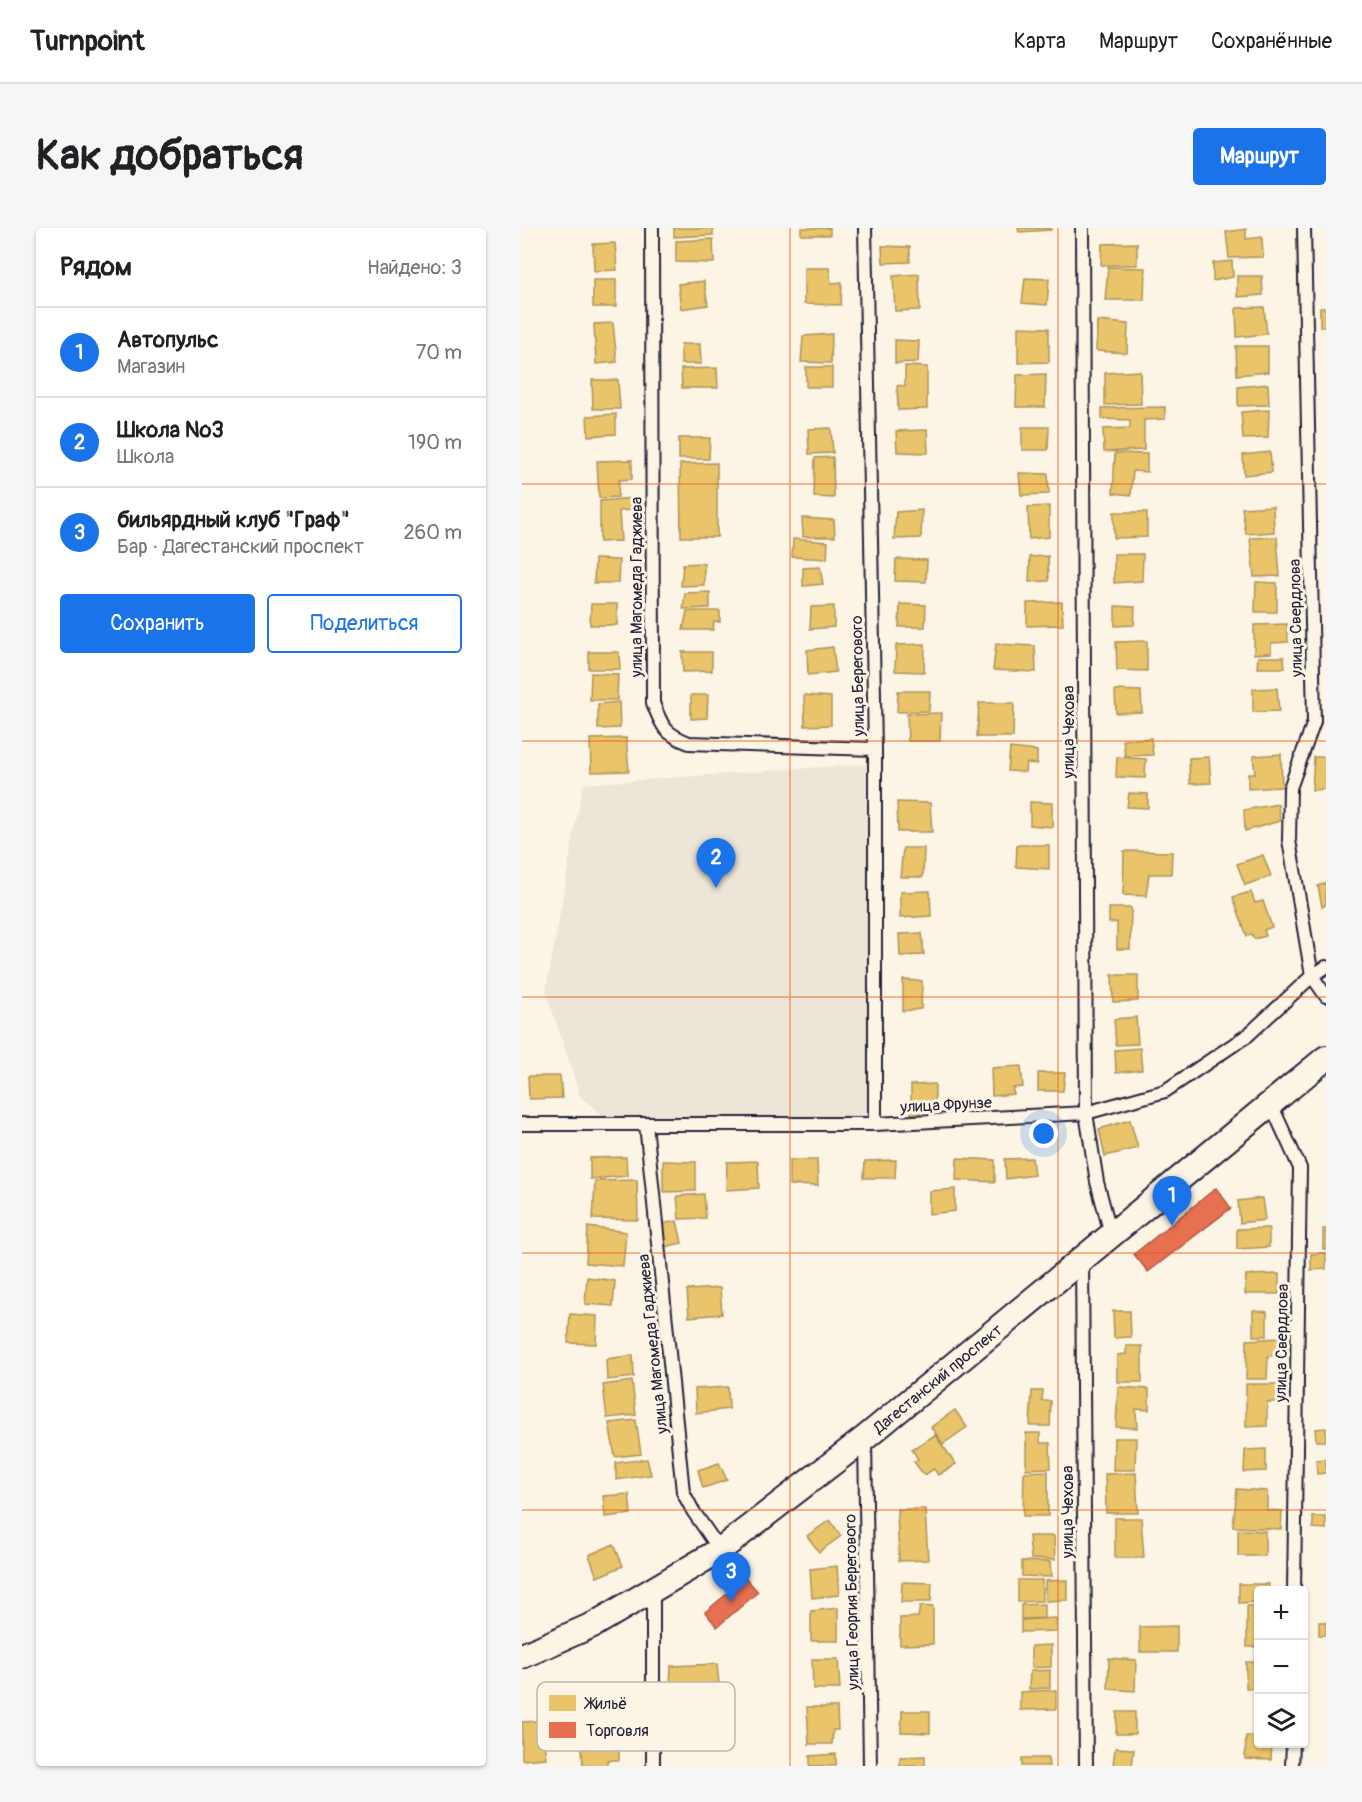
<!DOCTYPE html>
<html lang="ru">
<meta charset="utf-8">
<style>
body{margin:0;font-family:Pangolin,sans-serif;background:#f6f6f6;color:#202124}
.controls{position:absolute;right:18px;bottom:18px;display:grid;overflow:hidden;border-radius:6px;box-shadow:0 2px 4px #0004}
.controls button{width:54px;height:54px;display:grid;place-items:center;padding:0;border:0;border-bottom:2px solid #e0e0e0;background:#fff;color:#202124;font:30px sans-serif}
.you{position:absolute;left:522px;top:906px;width:21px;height:21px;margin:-15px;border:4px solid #fff;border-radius:50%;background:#1a73e8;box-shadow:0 0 0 9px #1a73e833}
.badge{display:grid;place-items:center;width:39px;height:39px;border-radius:50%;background:#1a73e8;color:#fff;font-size:20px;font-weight:700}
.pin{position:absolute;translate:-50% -50px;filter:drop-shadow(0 2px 3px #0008)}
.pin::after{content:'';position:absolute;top:32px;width:21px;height:18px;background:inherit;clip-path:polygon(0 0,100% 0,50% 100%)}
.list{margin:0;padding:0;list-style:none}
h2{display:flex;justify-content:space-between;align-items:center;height:78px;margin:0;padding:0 24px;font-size:26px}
h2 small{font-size:20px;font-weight:400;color:#757577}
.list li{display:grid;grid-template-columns:39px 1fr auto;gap:18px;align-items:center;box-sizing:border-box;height:90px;padding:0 24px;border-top:2px solid #e0e0e0}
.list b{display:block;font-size:22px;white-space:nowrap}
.list p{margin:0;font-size:20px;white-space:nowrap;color:#757577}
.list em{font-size:20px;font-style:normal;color:#757577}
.actions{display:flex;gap:12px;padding:18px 24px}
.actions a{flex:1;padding:14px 0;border:2px solid #1a73e8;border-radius:6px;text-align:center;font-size:21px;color:#1a73e8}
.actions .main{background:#1a73e8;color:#fff}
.icon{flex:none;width:33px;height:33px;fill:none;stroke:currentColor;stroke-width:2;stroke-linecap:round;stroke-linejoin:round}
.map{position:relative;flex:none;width:804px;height:1538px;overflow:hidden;border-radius:6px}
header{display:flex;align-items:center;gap:36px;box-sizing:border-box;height:84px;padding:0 30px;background:#fff;border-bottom:2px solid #e0e0e0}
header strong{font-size:28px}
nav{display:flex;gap:33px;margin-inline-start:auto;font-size:21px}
.intro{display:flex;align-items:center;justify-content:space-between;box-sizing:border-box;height:144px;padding:0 36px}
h1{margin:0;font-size:42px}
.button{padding:15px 27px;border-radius:6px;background:#1a73e8;color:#fff;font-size:21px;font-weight:700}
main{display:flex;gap:36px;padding:0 36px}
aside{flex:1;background:#fff;border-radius:6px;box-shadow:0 2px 4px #0004}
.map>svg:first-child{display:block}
.built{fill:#ece5d8}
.homes{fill:#e9c46a;stroke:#ad935c;stroke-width:1.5}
.shops{fill:#e76f51;stroke:#ac584a;stroke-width:1.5}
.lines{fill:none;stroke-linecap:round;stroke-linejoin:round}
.street-casing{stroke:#22223b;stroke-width:16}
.highway-casing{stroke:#22223b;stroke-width:28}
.street{stroke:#fcf5e5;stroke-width:12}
.highway{stroke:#fcf5e5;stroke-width:24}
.grid{fill:none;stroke:#e8590c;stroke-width:1.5;stroke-opacity:0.55}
.labels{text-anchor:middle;stroke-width:6;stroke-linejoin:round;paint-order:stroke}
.street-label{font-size:16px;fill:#22223b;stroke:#fcf5e5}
.key{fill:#fcf5e5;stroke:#bbb6b2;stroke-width:1.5}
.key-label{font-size:16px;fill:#22223b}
</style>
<header>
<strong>Turnpoint</strong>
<nav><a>Карта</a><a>Маршрут</a><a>Сохранённые</a></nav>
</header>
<div class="intro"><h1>Как добраться</h1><a class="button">Маршрут</a></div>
<main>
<aside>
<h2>Рядом<small>Найдено: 3</small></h2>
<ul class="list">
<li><span class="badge">1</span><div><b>Автопульс</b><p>Магазин</p></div><em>70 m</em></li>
<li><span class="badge">2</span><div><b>Школа №3</b><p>Школа</p></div><em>190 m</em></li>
<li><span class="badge">3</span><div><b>бильярдный клуб &quot;Граф&quot;</b><p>Бар · Дагестанский проспект</p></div><em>260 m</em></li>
</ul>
<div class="actions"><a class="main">Сохранить</a><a>Поделиться</a></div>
</aside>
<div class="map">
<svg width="804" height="1538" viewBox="0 0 804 1538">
<rect width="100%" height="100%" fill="#fcf5e5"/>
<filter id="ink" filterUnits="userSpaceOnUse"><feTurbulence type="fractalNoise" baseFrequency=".0167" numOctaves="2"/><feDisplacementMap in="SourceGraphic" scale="12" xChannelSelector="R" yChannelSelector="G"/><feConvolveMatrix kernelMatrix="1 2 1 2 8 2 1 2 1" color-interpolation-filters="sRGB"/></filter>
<g filter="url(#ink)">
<path class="built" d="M344,536L347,892L97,902L58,868L24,763L61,556Z"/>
<path class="homes" d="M152,0H191V7L152,9Z
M279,0H308V7H279Z
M496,0H529V2L497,4Z
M724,1V11L740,9L741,29L707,30L704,4Z
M191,11L192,35L154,34V13Z
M93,15L95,42L72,43L71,16Z
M615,15V37H579L580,16Z
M360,18L388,19V34L361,35Z
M710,33L711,49L691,53V35Z
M586,39L623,40L622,72H583Z
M282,40H307L309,55L320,54L319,77L282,76Z
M397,46L398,82L373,83L371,48Z
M715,48H740L741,67L715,69Z
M503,50L527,51L525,77L500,75Z
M71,52H94V79H71Z
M182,53L186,77L159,81L156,56Z
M742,79L745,106L715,109L714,80Z
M798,80H804V99H798Z
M575,93L606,96L605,125L574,123Z
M91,95L95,134L74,136L72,96Z
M496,99L527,100V134L496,135Z
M310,106L309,135L279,134L281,108Z
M373,112L397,113L396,134L373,135Z
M159,116H178L179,136H159Z
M714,118H746V144L715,147Z
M383,138L405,139V181L376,182L375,157L383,158Z
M284,139H310V159H284Z
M195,140L196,160H160L159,141Z
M618,143L619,176L583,177V145Z
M524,146L523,179H494L495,147Z
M70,152H96L98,181H71Z
M746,156L747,177L716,178V159Z
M643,179V191L622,192V222L582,224L581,201L608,200V192L580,191V180Z
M747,182L746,210L721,211L719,184Z
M94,186V206L66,208L65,188Z
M500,199H527L526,222H500Z
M309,200L311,225L287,226L286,201Z
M405,202L406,225L375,224L374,203Z
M157,210H188L187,231H157Z
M748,224L750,244L722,247L721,227Z
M593,225L625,226V244L611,243L609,267L591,265Z
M311,229L312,270L292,269L293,230Z
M110,232V251L97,252L96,269L77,270L75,233Z
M195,235V309H159L158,236Z
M497,245L526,246L527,266L499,267Z
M111,270L110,282L97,283L99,313L78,314V273Z
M527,278V309L507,311L506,279Z
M751,278L752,304L724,306L720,280Z
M400,282L399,310L372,311L374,284Z
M592,284H625V309L592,310Z
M280,290L312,292L313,309H281Z
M755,309L758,348L732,349L728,310Z
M271,311L306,314L305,331L270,329Z
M592,326H621L620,353L592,355Z
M526,328L527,353L507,354L508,329Z
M73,331L97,332L96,355H72Z
M374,331L405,332L404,354L373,353Z
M182,335V357L159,358L161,336Z
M298,339L301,356L281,358V340Z
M734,354L755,355V384H733Z
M188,364V380L161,381L163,365Z
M540,374L541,397L505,398V375Z
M69,376H95V397H68Z
M378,376L404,377L403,399H377Z
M312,378V399L288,401L289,379Z
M593,378L613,379L612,397L593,398Z
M165,383H198V394H192L191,402H161Z
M765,396L766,414L749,415V425L732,426V397Z
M625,413V443L595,442L594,414Z
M403,416L402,444L373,443L374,417Z
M474,416L513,418L514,444L471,442Z
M311,419L314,444L286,447L285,422Z
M67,424H97L98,441H67Z
M160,424H190V443L161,444Z
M736,429H762L763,440H735Z
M69,445L96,446L95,472H68Z
M755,460L757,483L731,484V461Z
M593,462L619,463L620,484L594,485Z
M376,463H408L407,483L375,484Z
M169,467H186L185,490L169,491Z
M282,467L309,469V497L283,498Z
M97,474L98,500L76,501V476Z
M457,475H492L491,509H455Z
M419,485L418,513H386L385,486Z
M104,510L107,543L69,544L68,511Z
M629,510L631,527L603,528L601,512Z
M488,520L515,523V536L504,535L503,544L486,543Z
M759,526L760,559L726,561V546H733L731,528Z
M595,529L624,531L623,550L594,549Z
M687,529L689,555L668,556L667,530Z
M792,529H804V561L790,562Z
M607,565L626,566V580L605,579Z
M375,574L408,575L410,604H376Z
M508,574L530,575V599L508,597Z
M756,576L758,593L723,603L722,582Z
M495,617H527V641L494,639Z
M381,620H402L401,649H378Z
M602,623L650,624L649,646H627L624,668L601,667Z
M741,627L749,648L723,657L715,636Z
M804,655V677L800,679L796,658Z
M408,663L409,688L378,690V664Z
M729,664L733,675L741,673L750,699L742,702L744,708L732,711L730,706L725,708L711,669Z
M587,680H609L608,721H595V694L587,695Z
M400,705L402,727L378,728L377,706Z
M590,747H616V773L591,774Z
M381,752L400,753L399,781L381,783Z
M614,789L616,816L594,817L592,791Z
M618,820L620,842L594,845L593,822Z
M499,838L501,859L490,860L492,866L470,868L469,840Z
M516,845H543L541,863H516Z
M6,848H38L40,870L7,871Z
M413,856V882L389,886V857Z
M608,892L616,920L583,928L577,901Z
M104,929L105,948L68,951V930Z
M435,930L473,932V954L434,952Z
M510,930L512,947L484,951L483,931Z
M267,932H295L296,958L267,957Z
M374,932L373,950H342L343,933Z
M141,933L174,934V963L141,964Z
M236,933L237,960L204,962L205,934Z
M115,952L116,992L71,991L73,953Z
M433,961V983L407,986V963Z
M182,966L184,990L157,991L155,968Z
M740,970L743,992L718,995L716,973Z
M155,993L160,1015L142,1019L138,996Z
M66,999L104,1004L101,1038L64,1035Z
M747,1000V1019L715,1021V1001Z
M801,1001H804V1021H801Z
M804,1025V1041L789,1042V1026Z
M757,1046V1066H723L724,1047Z
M65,1049L93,1053L91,1078L63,1076Z
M198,1060L200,1086L167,1089L165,1062Z
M731,1082L745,1084V1108H731Z
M591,1083H608L609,1109L592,1110Z
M48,1086L75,1088L74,1116L46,1115Z
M758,1110V1127L746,1128L745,1151H724L725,1112Z
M604,1118H620V1154H595V1127L604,1126Z
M111,1127L112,1149L85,1152L84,1131Z
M110,1153L114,1187L85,1190L81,1157Z
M724,1156H759L760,1174H745V1198L724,1199Z
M206,1159L207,1181L174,1185L173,1161Z
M596,1159L627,1161V1182L614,1181L615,1200L594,1199Z
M510,1163H521L520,1173H529L528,1198H508Z
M433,1182L445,1199L421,1216L409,1199Z
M114,1192L119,1226L93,1229L87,1195Z
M804,1200V1213H794L793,1201Z
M504,1205H518V1215H528L529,1240L504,1241Z
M413,1207L434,1236L416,1247L412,1241L402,1247L392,1234L396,1231L390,1221Z
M592,1210H614L613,1242H591Z
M744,1221V1243L722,1244L723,1222Z
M125,1231L129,1247L94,1252V1235Z
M804,1231V1245L795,1246L794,1232Z
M197,1235L205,1252L181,1260L176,1242Z
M526,1243V1288H501L502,1244Z
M614,1245L616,1285H584L583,1246Z
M715,1261L745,1263V1282L760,1283L759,1301L711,1299Z
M107,1266L109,1286L83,1289L81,1268Z
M375,1281H403L406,1332L377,1333Z
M791,1289H804V1301L791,1300Z
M593,1290H619L622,1330H593Z
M308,1292L319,1308L297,1324L285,1308Z
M716,1302L743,1303V1328H716Z
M507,1308H532L533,1332L509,1331Z
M92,1316L101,1338L75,1349L67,1327Z
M500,1333L528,1334L529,1349L500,1348Z
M315,1338L317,1367L290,1370L288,1341Z
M496,1352H520V1373L496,1374Z
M545,1352V1372L523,1373V1353Z
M380,1354L410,1355L409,1374H379Z
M717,1356H747L746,1362H736V1374L717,1375Z
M522,1376V1390L499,1391V1377Z
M398,1378L411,1379V1416L378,1417V1390L396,1389Z
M725,1378H736V1419H725Z
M316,1380V1413H289V1383Z
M534,1390V1403L499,1404V1392Z
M797,1394H804V1407H797Z
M655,1398V1424H618V1399Z
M529,1417V1439L509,1440V1418Z
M587,1430L614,1432L613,1463L586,1461Z
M290,1431H316L318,1461H291Z
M724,1434H736V1460H724Z
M195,1436L197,1455L148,1459L149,1438Z
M528,1442V1460L507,1461L508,1443Z
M534,1462V1481L498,1482V1464Z
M285,1479H315L316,1502H311L310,1516H287Z
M380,1483H408V1505L379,1504Z
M595,1484H613V1506H594Z
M19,1493L24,1530L0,1532V1494Z
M724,1508H736V1516H750L749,1532L723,1531Z
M60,1520H97V1532H85V1538H61Z
M593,1520L612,1521L610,1538H591Z
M314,1526V1538H288V1528Z
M403,1528V1538H378V1529Z
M500,1530H526L527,1538H500Z"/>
<path class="shops" d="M694,960L709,980L626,1044L612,1026Z
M224,1350L236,1364L195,1399L183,1384Z"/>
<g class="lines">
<g class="street-casing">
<path id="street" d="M130,0L131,475C140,499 143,506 167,515L353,521
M343,0L353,521V896
M560,0L564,885L575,954L589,1006
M782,0L792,494L768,560L767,612L790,748L804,768
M748,874L778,940L772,1362
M0,896H353L564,885L643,863L726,807L790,748L804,739
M124,896L161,1264L171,1283L198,1322
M560,1031L564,1538
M343,1210L348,1538
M131,1538V1363
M770,1538L771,1516"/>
</g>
<g class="highway-casing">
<g id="highway">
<path id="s1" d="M0,1428L73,1396L198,1322L343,1210L804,830"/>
</g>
</g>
<use href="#street" class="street"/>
<use href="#highway" class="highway"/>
</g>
</g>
<path class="grid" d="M268,0V1538M536,0V1538M0,256H804M0,513H804M0,769H804M0,1025H804M0,1282H804"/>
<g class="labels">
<g class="street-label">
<text transform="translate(114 359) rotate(-90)" y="6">улица Магомеда Гаджиева</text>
<text transform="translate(773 390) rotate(-91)" y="6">улица Свердлова</text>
<text transform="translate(335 448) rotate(-91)" y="6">улица Берегового</text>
<text transform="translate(546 504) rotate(-90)" y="6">улица Чехова</text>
<text transform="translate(424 876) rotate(-3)" y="6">улица Фрунзе</text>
<text transform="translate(759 1115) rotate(-89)" y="6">улица Свердлова</text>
<text transform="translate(130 1116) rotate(-96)" y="6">улица Магомеда Гаджиева</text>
<text dy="6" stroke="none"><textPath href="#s1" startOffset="502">Дагестанский проспект</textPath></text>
<text transform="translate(545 1284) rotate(-90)" y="6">улица Чехова</text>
<text transform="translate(329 1374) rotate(-91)" y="6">улица Георгия Берегового</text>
</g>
</g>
<rect x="15" y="1454" width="198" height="69" rx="9" class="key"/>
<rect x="27" y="1467" width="27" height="16" fill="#e9c46a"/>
<rect x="27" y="1494" width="27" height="16" fill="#e76f51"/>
<g class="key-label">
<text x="64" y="1481">Жильё</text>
<text x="64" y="1508">Торговля</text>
</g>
</svg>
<div class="controls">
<button>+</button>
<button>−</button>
<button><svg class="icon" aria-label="layers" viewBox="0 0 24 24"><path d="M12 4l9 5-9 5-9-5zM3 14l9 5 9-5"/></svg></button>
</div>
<div class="you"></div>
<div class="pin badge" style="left:650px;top:998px">1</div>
<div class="pin badge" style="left:194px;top:660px">2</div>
<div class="pin badge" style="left:209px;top:1374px">3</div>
</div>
</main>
